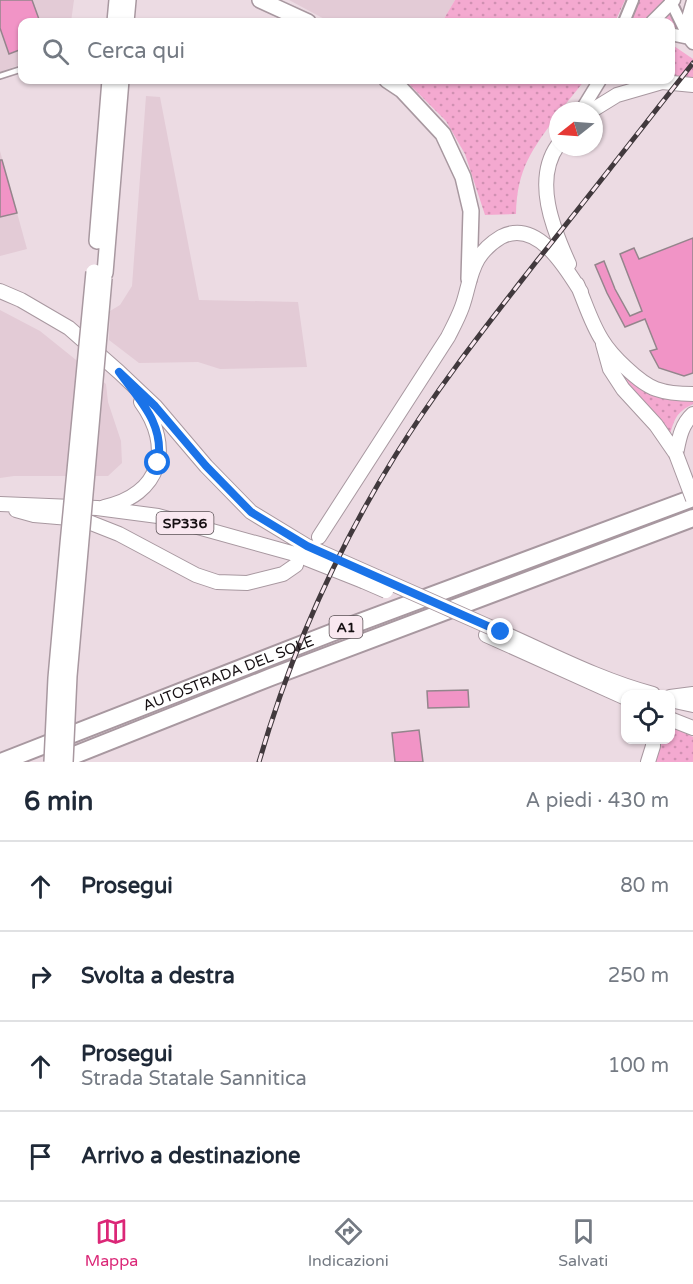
<!DOCTYPE html>
<html lang="it">
<meta charset="utf-8">
<style>
body{margin:0;font-family:"Varela Round",sans-serif;background:#f2f2f3;color:#1f2937}
.controls{position:absolute;right:18px;bottom:18px;display:grid;overflow:hidden;border-radius:12px;box-shadow:0 2px 4px #0004}
.controls button{width:54px;height:54px;display:grid;place-items:center;padding:0;border:0;border-bottom:2px solid #e0e1e3;background:#fff;color:#1f2937;font:30px sans-serif}
.compass{position:absolute;left:549px;top:102px;width:54px;height:54px;border-radius:50%;background:#fff;box-shadow:0 2px 4px #0004;rotate:253deg}
.stop{position:absolute;width:18px;height:18px;margin:-14px;border:4px solid #1a73e8;border-radius:50%;background:#fff}
.stop.end{background:#1a73e8;border-color:#fff;box-shadow:0 2px 6px #0008}
.list{margin:0;padding:0;list-style:none}
h2{display:flex;justify-content:space-between;align-items:center;height:78px;margin:0;padding:0 24px;font-size:26px}
h2 small{font-size:20px;font-weight:400;color:#747a83}
.list li{display:grid;grid-template-columns:39px 1fr auto;gap:18px;align-items:center;box-sizing:border-box;height:90px;padding:0 24px;border-top:2px solid #e0e1e3}
.list b{display:block;font-size:22px;white-space:nowrap}
.list p{margin:0;font-size:20px;white-space:nowrap;color:#747a83}
.list em{font-size:20px;font-style:normal;color:#747a83}
.icon{flex:none;width:33px;height:33px;fill:none;stroke:currentColor;stroke-width:2;stroke-linecap:round;stroke-linejoin:round}
.map{position:relative;flex:none;width:693px;height:762px;overflow:hidden}
.search{position:absolute;background:#fff;box-shadow:0 2px 4px #0004;left:18px;right:18px;top:18px;height:66px;display:flex;align-items:center;gap:15px;box-sizing:border-box;padding:0 21px;border-radius:12px;color:#747a83;font-size:22px}
.sheet{height:438px;background:#fff}
nav{display:flex;justify-content:space-around;align-items:center;box-sizing:border-box;height:84px;border-top:2px solid #e0e1e3;background:#fff;font-size:16px;color:#747a83}
nav a{display:grid;justify-items:center;gap:3px}
nav .on{color:#db2777}
.map>svg:first-child{display:block}
.built{fill:#e3cbd6}
.grass{fill:url(#grass-dots)}
.building{fill:#f194c6;stroke:#94858c;stroke-width:1.5}
.lines{fill:none;stroke-linecap:round;stroke-linejoin:round}
.service-casing{stroke:#a898a0;stroke-width:8}
.tertiary-casing{stroke:#a898a0;stroke-width:14}
.secondary-casing{stroke:#a898a0;stroke-width:15}
.primary-casing{stroke:#a898a0;stroke-width:16}
.trunk-casing{stroke:#a898a0;stroke-width:18}
.motorway-casing{stroke:#a898a0;stroke-width:20}
.service{stroke:#fff;stroke-width:4.5}
.tertiary{stroke:#fff;stroke-width:10}
.secondary{stroke:#fff;stroke-width:12}
.primary{stroke:#fff;stroke-width:14}
.trunk{stroke:#fff;stroke-width:15}
.motorway{stroke:#fff;stroke-width:16}
.rail-casing{stroke:#41393d;stroke-width:5}
.rail{stroke:#f9e8f0;stroke-width:3;stroke-dasharray:9;stroke-linecap:butt}
.primary-bridge-casing{stroke:#a898a0;stroke-width:16;stroke-linecap:butt}
.trunk-bridge-casing{stroke:#a898a0;stroke-width:18;stroke-linecap:butt}
.primary-bridge{stroke:#fff;stroke-width:14}
.trunk-bridge{stroke:#fff;stroke-width:15}
.route{stroke:#1a73e8;stroke-width:8}
.labels{text-anchor:middle;stroke-width:4.5;stroke-linejoin:round;paint-order:stroke}
.shield{fill:#f9e8f0;stroke:#5a5155;stroke-width:1.5}
.shield-label{font-size:14px;font-weight:bold;fill:#161013}
.street-label{font-size:15px;fill:#161013;stroke:#f9e8f0}
</style>
<div class="map">
<svg width="693" height="762" viewBox="0 0 693 762">
<defs>
<pattern id="grass-dots" width="8" height="8" patternUnits="userSpaceOnUse" patternTransform="scale(1.5)"><rect width="8" height="8" fill="#f4a9d0"/><path d="M2 2h.1M6 6h.1" fill="none" stroke="#d090b2" stroke-width="1.8" stroke-linecap="round"/></pattern>
</defs>
<rect width="100%" height="100%" fill="#ecdbe3"/>
<path class="built" d="M0,0H74L71,22H22V64L0,72Z
M289,0H455L442,22H330Z
M146,96L160,97L199,300L298,302L307,367L220,369L198,362L139,363L109,340L110,311L120,305L132,286Z
M0,151L27,249L0,256Z
M0,310L40,331L106,384L108,402L121,441L122,463L108,476H14L0,478Z"/>
<path class="grass" d="M455,0H625L615,22H442Z
M636,0H667L682,33L671,30L670,22H627Z
M671,44L693,59V82L670,80Z
M405,80H585L560,111H558V114C532,150 517,168 516,214L485,215L465,154L446,121Z
M614,362L630,378L693,397V404C675,413 675,419 669,437L633,394Z
M671,726L693,737V762H655L658,753V740H670Z"/>
<path class="building" d="M0,0H32L40,22H22V49L9,54L0,28Z
M0,160H2L17,213L0,217Z
M693,238V373L684,376L659,368L650,351L657,349L645,319L625,327L607,293L595,265L604,261L615,289L630,316L642,311L620,254L634,248L639,259Z
M468,690L469,707L428,708L427,691Z
M419,730L423,762H395L392,733Z"/>
<g class="lines">
<g class="service-casing">
<path id="service" d="M0,76L22,69"/>
</g>
<g class="tertiary-casing">
<path id="tertiary" d="M670,0L688,37
M624,22L633,0"/>
</g>
<g class="secondary-casing">
<path id="secondary" d="M652,22L674,0
M670,34L689,38L693,43
M689,38L688,18L693,1
M581,111L600,80"/>
</g>
<g class="primary-casing">
<path id="primary" d="M591,111L617,95L662,82L693,85
M558,145C533,180 553,229 569,264
M577,284C585,302 591,323 602,340C611,355 639,383 656,389C667,393 681,394 693,394
M0,291L21,300L69,328L119,372L155,406L206,466L251,512L307,546L377,577
M603,344L610,369L623,389L656,425L676,454
M676,454C679,439 681,425 693,414
M0,504L97,508L158,516L295,554L363,581
M104,507C161,495 174,447 141,402
M16,510L34,515L81,519L119,534L196,575L217,582L247,583L283,574L296,565
M319,537L448,337C453,327 458,318 462,307C468,291 469,274 478,259C484,249 491,243 501,237C537,218 566,268 581,292
M501,632C551,654 600,680 653,694
M486,635L626,698
M670,697L693,694
M670,700L693,705
M670,719L693,728
M648,762L653,746V740"/>
</g>
<g class="trunk-casing">
<path id="trunk" d="M260,0L308,22
M115,22L117,0
M126,22L128,0
M387,80L402,90L443,134L463,177L471,211L469,279
M97,241L110,80
M105,273L121,80"/>
</g>
<g class="motorway-casing">
<g id="motorway">
<path id="s1" d="M1,762L331,633L693,498"/>
<path d="M57,762L271,677L693,518"/>
</g>
</g>
<use href="#service" class="service"/>
<use href="#tertiary" class="tertiary"/>
<use href="#secondary" class="secondary"/>
<use href="#primary" class="primary"/>
<use href="#trunk" class="trunk"/>
<use href="#motorway" class="motorway"/>
<g class="rail-casing">
<path id="rail" d="M259,762C290,655 336,551 395,456C437,388 487,325 536,262C589,196 641,129 693,63"/>
</g>
<use href="#rail" class="rail"/>
<g class="primary-bridge-casing">
<path id="primary-bridge" d="M676,454L693,499
M377,577L501,632
M363,581L386,591"/>
</g>
<g class="trunk-bridge-casing">
<path id="trunk-bridge" d="M52,762L56,678L68,544L94,272
M65,762L69,676L104,278"/>
</g>
<use href="#primary-bridge" class="primary-bridge"/>
<use href="#trunk-bridge" class="trunk-bridge"/>
</g>
<g class="lines">
<path class="route" d="M158,463C165,424 140,401 119,372L155,406L206,466L251,512L307,546L501,632"/>
</g>
<g class="labels">
<g class="shield">
<rect x="156.5" y="512" width="57" height="22" rx="4.5"/>
<rect x="329.5" y="616" width="33" height="22" rx="4.5"/>
</g>
<g class="shield-label">
<text x="185" y="528">SP336</text>
<text x="346" y="632">A1</text>
</g>
<g class="street-label">
<text dy="5" stroke="none"><textPath href="#s1" startOffset="244">AUTOSTRADA DEL SOLE</textPath></text>
</g>
</g>
</svg>
<div class="controls">
<button><svg class="icon" aria-label="locate" viewBox="0 0 24 24"><circle cx="12" cy="12" r="6"/><path d="M12 2v4M12 18v4M2 12h4M18 12h4"/></svg></button>
</div>
<svg class="compass" viewBox="-18 -18 36 36"><path d="M0-13l5 13h-10z" fill="#e53935"/><path d="M0 13l5-13h-10z" fill="#747a83"/></svg>
<div class="stop" style="left:158px;top:463px"></div>
<div class="stop end" style="left:501px;top:632px"></div>
<div class="search"><svg class="icon" aria-label="search" viewBox="0 0 24 24"><circle cx="10" cy="10" r="6"/><path d="M15 15l6 6"/></svg>Cerca qui</div>
</div>
<section class="sheet">
<h2>6 min<small>A piedi · 430 m</small></h2>
<ul class="list">
<li><svg class="icon" aria-label="ahead" viewBox="0 0 24 24"><path d="M12 20V5M6 11l6-6 6 6"/></svg><div><b>Prosegui</b></div><em>80 m</em></li>
<li><svg class="icon" aria-label="right" viewBox="0 0 24 24"><path d="M7 20v-9h11M14 6l5 5-5 5"/></svg><div><b>Svolta a destra</b></div><em>250 m</em></li>
<li><svg class="icon" aria-label="ahead" viewBox="0 0 24 24"><path d="M12 20V5M6 11l6-6 6 6"/></svg><div><b>Prosegui</b><p>Strada Statale Sannitica</p></div><em>100 m</em></li>
<li><svg class="icon" aria-label="arrive" viewBox="0 0 24 24"><path d="M6 21V4h12l-3 4 3 4H6"/></svg><div><b>Arrivo a destinazione</b></div></li>
</ul>
</section>
<nav>
<a class="on"><svg class="icon" aria-label="map" viewBox="0 0 24 24"><path d="M3 6l6-2 6 2 6-2v14l-6 2-6-2-6 2zM9 4v14M15 6v14"/></svg>Mappa</a>
<a><svg class="icon" aria-label="directions" viewBox="0 0 24 24"><path d="M12 3l9 9-9 9-9-9zM9 14v-3h6M13 9l2 2-2 2"/></svg>Indicazioni</a>
<a><svg class="icon" aria-label="saved" viewBox="0 0 24 24"><path d="M7 4h10v16l-5-4-5 4z"/></svg>Salvati</a>
</nav>
